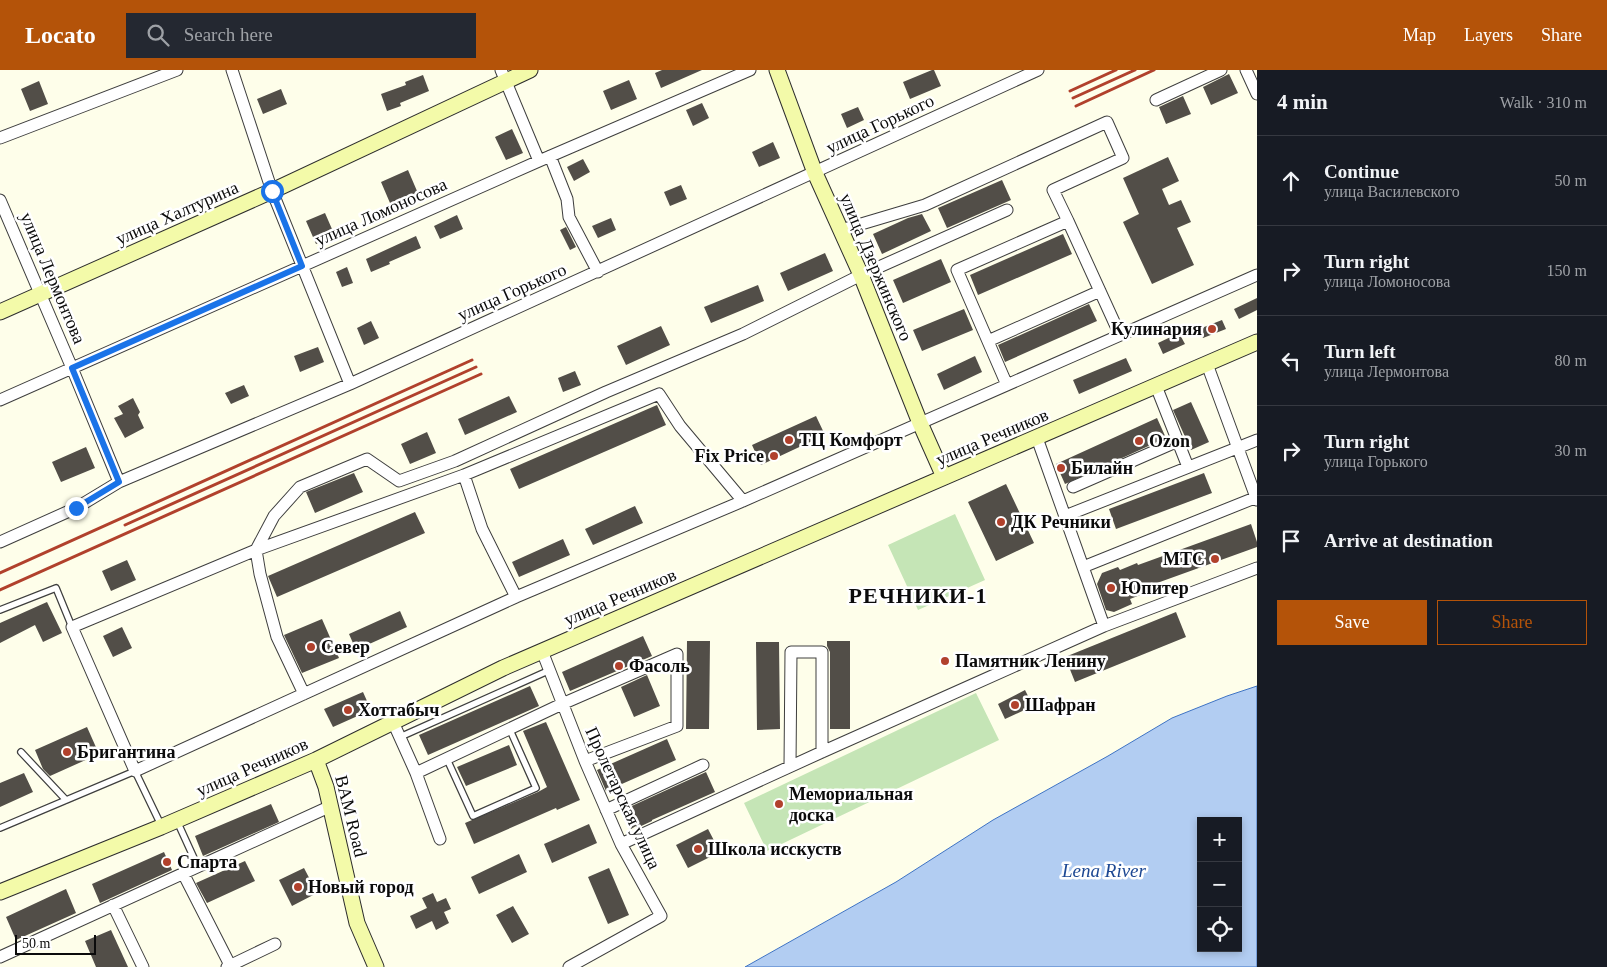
<!DOCTYPE html>
<meta charset="utf-8">
<style>
body{margin:0;font-family:"Times New Roman",serif;background:#242831;color:#f1f3f6}
.controls{position:absolute;right:15px;bottom:15px;display:grid;overflow:hidden;border-radius:0px;box-shadow:0 2px 8px #0003}
.controls button{width:45px;height:45px;display:grid;place-items:center;padding:0;border:0;border-bottom:1px solid #363941;background:#171b24;color:#f1f3f6;font:25px sans-serif}
.scale{position:absolute;left:15px;bottom:12px;width:81px;box-sizing:border-box;padding-left:5px;border:2px solid #0b0b0b;border-top:0;font-size:14px;line-height:18px;white-space:nowrap;color:#0b0b0b;-webkit-text-stroke:4px #fff;paint-order:stroke}
.stop{position:absolute;width:15px;height:15px;margin:-11px;border:4px solid #1a73e8;border-radius:50%;background:#fff}
.stop.end{background:#1a73e8;border-color:#fff;box-shadow:0 1px 5px #0008}
.list{margin:0;padding:0;list-style:none}
h2{display:flex;justify-content:space-between;align-items:center;height:65px;margin:0;padding:0 20px;font-size:21px}
h2 small{font-size:16px;font-weight:400;color:#9ea1a6}
.list li{display:grid;grid-template-columns:32px 1fr auto;gap:15px;align-items:center;box-sizing:border-box;height:90px;padding:0 20px;border-top:1px solid #363941}
.list b{display:block;font-size:19px;white-space:nowrap}
.list p{margin:0;font-size:16px;white-space:nowrap;color:#9ea1a6}
.list em{font-size:16px;font-style:normal;color:#9ea1a6}
.actions{display:flex;gap:10px;padding:15px 20px}
.actions a{flex:1;padding:11px 0;border:1px solid #b45309;border-radius:0px;text-align:center;font-size:18px;color:#b45309}
.actions .main{background:#b45309;color:#fff}
.icon{flex:none;width:28px;height:28px;fill:none;stroke:currentColor;stroke-width:2;stroke-linecap:round;stroke-linejoin:round}
.map{position:relative;flex:none;width:1257px;height:897px;overflow:hidden}
header{display:flex;align-items:center;gap:30px;box-sizing:border-box;height:70px;padding:0 25px;background:#b45309;color:#fff}
header strong{font-size:24px}
nav{display:flex;gap:28px;margin-inline-start:auto;font-size:18px}
.search{width:350px;height:45px;background:#242831;display:flex;align-items:center;gap:12px;box-sizing:border-box;padding:0 18px;border-radius:0px;color:#9ea1a6;font-size:19px}
main{display:flex}
aside{flex:1;background:#171b24}
.map>svg:first-child{display:block}
.green{fill:#c5e5b6}
.water{fill:#b2cdf2;stroke:#3e73c4;fill-rule:evenodd}
.building{fill:#524e48}
.lines{fill:none;stroke-linecap:round;stroke-linejoin:round}
.lane-casing{stroke:#3e3e3e;stroke-width:8}
.street-casing{stroke:#3e3e3e;stroke-width:13}
.secondary-casing{stroke:#2d2d2d;stroke-width:17}
.lane{stroke:#fff;stroke-width:5.5}
.street{stroke:#fff;stroke-width:11}
.secondary{stroke:#f3faa9;stroke-width:15}
.rail{stroke:#b1412c;stroke-width:3}
.route{stroke:#1a73e8;stroke-width:6}
.poi-dot{fill:#b1412c;stroke:#fff;stroke-width:2}
.labels{text-anchor:middle;stroke-width:5;stroke-linejoin:round;paint-order:stroke}
.street-label{font-size:18px;fill:#0b0b0b;stroke:#fff}
.poi-label{font-size:18px;font-weight:bold;fill:#0b0b0b;stroke:#fff;text-anchor:start}
.water-label{font-size:19px;font-style:italic;fill:#1d4893;stroke:#fff}
.district-label{font-size:22px;font-weight:bold;letter-spacing:1px;fill:#0b0b0b;stroke:#fff}
</style>
<header>
<strong>Locato</strong>
<div class="search"><svg class="icon" aria-label="search" viewBox="0 0 24 24"><circle cx="10" cy="10" r="6"/><path d="M15 15l6 6"/></svg>Search here</div>
<nav><a>Map</a><a>Layers</a><a>Share</a></nav>
</header>
<main>
<div class="map">
<svg width="1257" height="897" viewBox="0 0 1257 897">
<rect width="100%" height="100%" fill="#fefeea"/>
<path class="green" d="M955,444L985,510L918,540L888,475Z
M976,623L999,670L767,781L744,733Z"/>
<path class="water" d="M1257,616V897H745L896,812L993,750L1108,686L1172,648L1227,626ZM1201,751H1238V878H1201Z"/>
<path class="building" d="M662,0H702L661,18L655,3Z
M932,0H934L941,16L910,29L903,12Z
M1229,4L1238,23L1211,35L1203,17Z
M423,5L429,21L400,33L401,36L387,41L381,24L406,15L405,12Z
M629,10L637,29L611,40L603,21Z
M39,11L48,34L30,41L21,19Z
M281,19L287,34L263,44L257,29Z
M1183,26L1191,44L1166,54L1159,37Z
M702,33L709,48L693,56L686,40Z
M858,37L864,50L847,58L841,44Z
M512,59L523,83L506,90L495,67Z
M773,72L780,88L759,97L752,82Z
M1168,87L1179,111L1162,119L1169,135L1181,130L1191,152L1177,158L1194,195L1152,214L1123,152L1139,144L1123,108Z
M583,89L590,102L574,111L567,97Z
M408,100L420,128L393,140L381,112Z
M1002,110L1011,130L947,158L938,138Z
M681,115L687,129L670,136L664,122Z
M325,143L335,166L316,174L306,151Z
M922,144L931,161L882,184L873,164L908,148Z
M457,145L463,159L440,169L434,156Z
M611,148L616,160L598,168L592,156Z
M566,157L576,177L570,180L560,160Z
M1063,164L1072,184L978,225L970,205Z
M416,166L421,178L389,192L390,194L371,202L366,189Z
M825,183L833,201L788,221L780,203Z
M941,189L951,212L903,233L893,210Z
M347,197L353,213L342,217L336,202Z
M758,215L764,231L711,253L704,237Z
M1257,228V240L1239,249L1234,239Z
M1089,234L1097,251L1005,292L998,275Z
M964,239L973,260L922,281L913,260Z
M1222,250L1226,259L1203,268L1199,259Z
M371,251L379,268L364,275L357,258Z
M661,256L670,275L626,295L617,276Z
M1179,263L1185,274L1163,284L1158,273Z
M318,277L324,292L300,302L294,286Z
M975,286L982,302L944,320L937,304Z
M1126,288L1132,301L1079,324L1073,310Z
M575,301L581,315L563,322L558,308Z
M244,315L249,326L231,334L225,323Z
M509,326L517,342L465,365L458,349Z
M133,328L140,342L138,345L144,358L125,368L114,348L123,344L118,336Z
M1191,332L1209,372L1191,380L1173,340Z
M657,335L666,355L519,419L510,399Z
M816,346L825,365L761,395L752,375Z
M1157,348L1166,368L1065,414L1056,394Z
M427,362L436,383L410,394L401,374Z
M86,377L95,398L61,412L52,392Z
M354,403L363,422L315,443L306,422Z
M1204,403L1212,423L1116,459L1109,439Z
M1006,414L1034,473L996,491L968,432Z
M635,436L643,453L593,475L585,459Z
M415,442L425,463L277,527L268,506Z
M1251,454L1257,472V477L1146,517L1148,522L1130,529L1132,534L1114,542L1106,540L1097,514L1102,503L1118,497L1120,500L1137,493L1138,495Z
M563,469L570,485L519,507L512,492Z
M127,490L136,510L111,521L102,501Z
M47,532L62,563L43,572L35,555L0,573V553Z
M400,541L407,557L356,580L349,564Z
M1176,542L1186,567L1075,612L1065,587Z
M322,549L339,588L302,603L284,565Z
M122,557L132,578L113,587L103,566Z
M643,566L652,586L570,621L562,602Z
M687,571H710L709,659H686Z
M827,571H850V659H830V582L827,576Z
M756,572H779L780,659L757,660Z
M647,605L660,636L634,647L621,617Z
M530,616L539,636L428,685L419,665Z
M1025,620L1033,636L1005,649L998,634Z
M363,622L371,640L333,657L324,639Z
M546,652L580,730L557,740L556,738L474,774L465,753L538,722L547,717L523,661Z
M87,657L99,684L50,706L43,699L35,680Z
M667,669L676,690L606,721L597,700Z
M509,675L517,695L466,716L457,697Z
M706,702L715,722L652,750V751L637,758L636,756L631,759L623,740Z
M24,703L33,722L0,737V713Z
M271,734L279,752L203,786L195,766Z
M589,754L597,773L552,793L544,774Z
M708,759L720,782L688,798L676,775Z
M164,782L172,800L100,833L92,814Z
M519,784L527,802L479,824L471,807Z
M245,791L255,811L207,833L196,813Z
M304,798L317,823L292,836L279,810Z
M609,798L629,845L608,854L588,807Z
M66,819L76,843L16,870L6,847Z
M433,823L437,832L446,828L451,839L444,842L449,853L436,860L432,851L416,859L410,846L427,838L422,828Z
M513,836L529,864L512,873L496,845Z
M111,860L128,897H96L85,871Z"/>
<g class="lines">
<g class="lane-casing">
<path id="lane" d="M0,540L56,518L72,557
M400,667L550,600
M21,682L66,730
M446,687L473,746L536,718L510,660
M177,751L198,797
M0,758L135,701L161,755"/>
</g>
<g class="street-casing">
<path id="street" d="M232,0L272,121L350,314
M501,0L539,91
M1246,0L1257,24
M1156,30L1221,0
M0,68L177,0
M550,86L567,129L569,147L598,202
M0,130L72,298L119,412
M1007,140L861,205L743,264L606,322L455,391L399,411L367,389L300,417L274,446L256,480L72,557L135,701L516,527L743,431L1257,205
M841,160L925,135L1107,52L1123,88L1053,120L1068,151
M988,271L1100,221
M1207,294L1257,430
M1007,315L957,200L1068,151L1120,265
M1156,316L1188,397
M0,330L539,91L750,0
M1037,368L1104,556
M464,405L482,459L516,527
M1073,417L1178,371
M1065,446L1257,370
M0,472L76,438L119,412L350,314L1038,0
M1083,497L1257,427
M542,581L585,691L621,774L661,846L569,897
M304,624L277,567L260,504L256,480L464,405L659,324L680,356L743,431
M393,652L416,703L562,634L677,584V656L585,691
M790,696L791,582H822V682
M416,703L440,769
M606,740L703,695
M621,774L822,682L1104,556L1257,498
M183,803L230,895
M113,835L143,897
M0,887L331,736
M227,897L275,874"/>
</g>
<g class="secondary-casing">
<path id="secondary" d="M777,0L815,103L861,205L920,353L944,407
M0,242L272,121L530,0
M316,690L326,717L357,853L376,897
M0,822L161,757L316,690L503,598L1257,272"/>
</g>
<use href="#lane" class="lane"/>
<use href="#street" class="street"/>
<use href="#secondary" class="secondary"/>
<path class="rail" d="M1070,21L1116,0
M1073,28L1135,0
M1076,36L1154,0
M125,455L476,297
M0,503L472,290
M0,520L481,304"/>
</g>
<g class="lines">
<path class="route" d="M76,438L119,412L72,298L302,196L272,121"/>
</g>
<g class="poi-dot">
<circle cx="1212" cy="259" r="5"/>
<circle cx="789" cy="370" r="5"/>
<circle cx="1139" cy="371" r="5"/>
<circle cx="774" cy="386" r="5"/>
<circle cx="1061" cy="398" r="5"/>
<circle cx="1001" cy="452" r="5"/>
<circle cx="1215" cy="489" r="5"/>
<circle cx="1111" cy="518" r="5"/>
<circle cx="311" cy="577" r="5"/>
<circle cx="945" cy="591" r="5"/>
<circle cx="619" cy="596" r="5"/>
<circle cx="1015" cy="635" r="5"/>
<circle cx="348" cy="640" r="5"/>
<circle cx="67" cy="682" r="5"/>
<circle cx="779" cy="734" r="5"/>
<circle cx="698" cy="779" r="5"/>
<circle cx="167" cy="792" r="5"/>
<circle cx="298" cy="817" r="5"/>
</g>
<g class="labels">
<g class="street-label">
<text transform="translate(880 54) rotate(-25)" y="6">улица Горького</text>
<text transform="translate(381 142) rotate(-24)" y="6">улица Ломоносова</text>
<text transform="translate(177 143) rotate(-24)" y="6">улица Халтурина</text>
<text transform="translate(876 197) rotate(67)" y="6">улица Дзержинского</text>
<text transform="translate(53 208) rotate(67)" y="6">улица Лермонтова</text>
<text transform="translate(512 222) rotate(-24)" y="6">улица Горького</text>
<text transform="translate(992 367) rotate(-23)" y="6">улица Речников</text>
<text transform="translate(620 527) rotate(-23)" y="6">улица Речников</text>
<text transform="translate(252 697) rotate(-24)" y="6">улица Речников</text>
<text transform="translate(623 728) rotate(65)" y="6">Пролетарская улица</text>
<text transform="translate(351 746) rotate(76)" y="6">BAM Road</text>
</g>
<g class="poi-label">
<text x="1202" y="265" text-anchor="end">Кулинария</text>
<text x="799" y="376">ТЦ Комфорт</text>
<text x="1149" y="377">Ozon</text>
<text x="764" y="392" text-anchor="end">Fix Price</text>
<text x="1071" y="404">Билайн</text>
<text x="1011" y="458">ДК Речники</text>
<text x="1205" y="495" text-anchor="end">МТС</text>
<text x="1121" y="524">Юпитер</text>
<text x="321" y="583">Север</text>
<text x="955" y="597">Памятник Ленину</text>
<text x="629" y="602">Фасоль</text>
<text x="1025" y="641">Шафран</text>
<text x="358" y="646">Хоттабыч</text>
<text x="77" y="688">Бригантина</text>
<text x="789" y="730">Мемориальная<tspan x="789" dy="21">доска</tspan></text>
<text x="708" y="785">Школа исскуств</text>
<text x="177" y="798">Спарта</text>
<text x="308" y="823">Новый город</text>
</g>
<g class="water-label">
<text x="1104" y="807">Lena River</text>
</g>
<g class="district-label">
<text x="918" y="533">РЕЧНИКИ-1</text>
</g>
</g>
</svg>
<div class="controls">
<button>+</button>
<button>−</button>
<button><svg class="icon" aria-label="locate" viewBox="0 0 24 24"><circle cx="12" cy="12" r="6"/><path d="M12 2v4M12 18v4M2 12h4M18 12h4"/></svg></button>
</div>
<div class="scale">50 m</div>
<div class="stop" style="left:272px;top:121px"></div>
<div class="stop end" style="left:76px;top:438px"></div>
</div>
<aside>
<h2>4 min<small>Walk · 310 m</small></h2>
<ul class="list">
<li><svg class="icon" aria-label="ahead" viewBox="0 0 24 24"><path d="M12 20V5M6 11l6-6 6 6"/></svg><div><b>Continue</b><p>улица Василевского</p></div><em>50 m</em></li>
<li><svg class="icon" aria-label="right" viewBox="0 0 24 24"><path d="M7 20v-9h11M14 6l5 5-5 5"/></svg><div><b>Turn right</b><p>улица Ломоносова</p></div><em>150 m</em></li>
<li><svg class="icon" aria-label="left" viewBox="0 0 24 24"><path d="M17 20v-9H6M10 6l-5 5 5 5"/></svg><div><b>Turn left</b><p>улица Лермонтова</p></div><em>80 m</em></li>
<li><svg class="icon" aria-label="right" viewBox="0 0 24 24"><path d="M7 20v-9h11M14 6l5 5-5 5"/></svg><div><b>Turn right</b><p>улица Горького</p></div><em>30 m</em></li>
<li><svg class="icon" aria-label="arrive" viewBox="0 0 24 24"><path d="M6 21V4h12l-3 4 3 4H6"/></svg><div><b>Arrive at destination</b></div></li>
</ul>
<div class="actions"><a class="main">Save</a><a>Share</a></div>
</aside>
</main>
